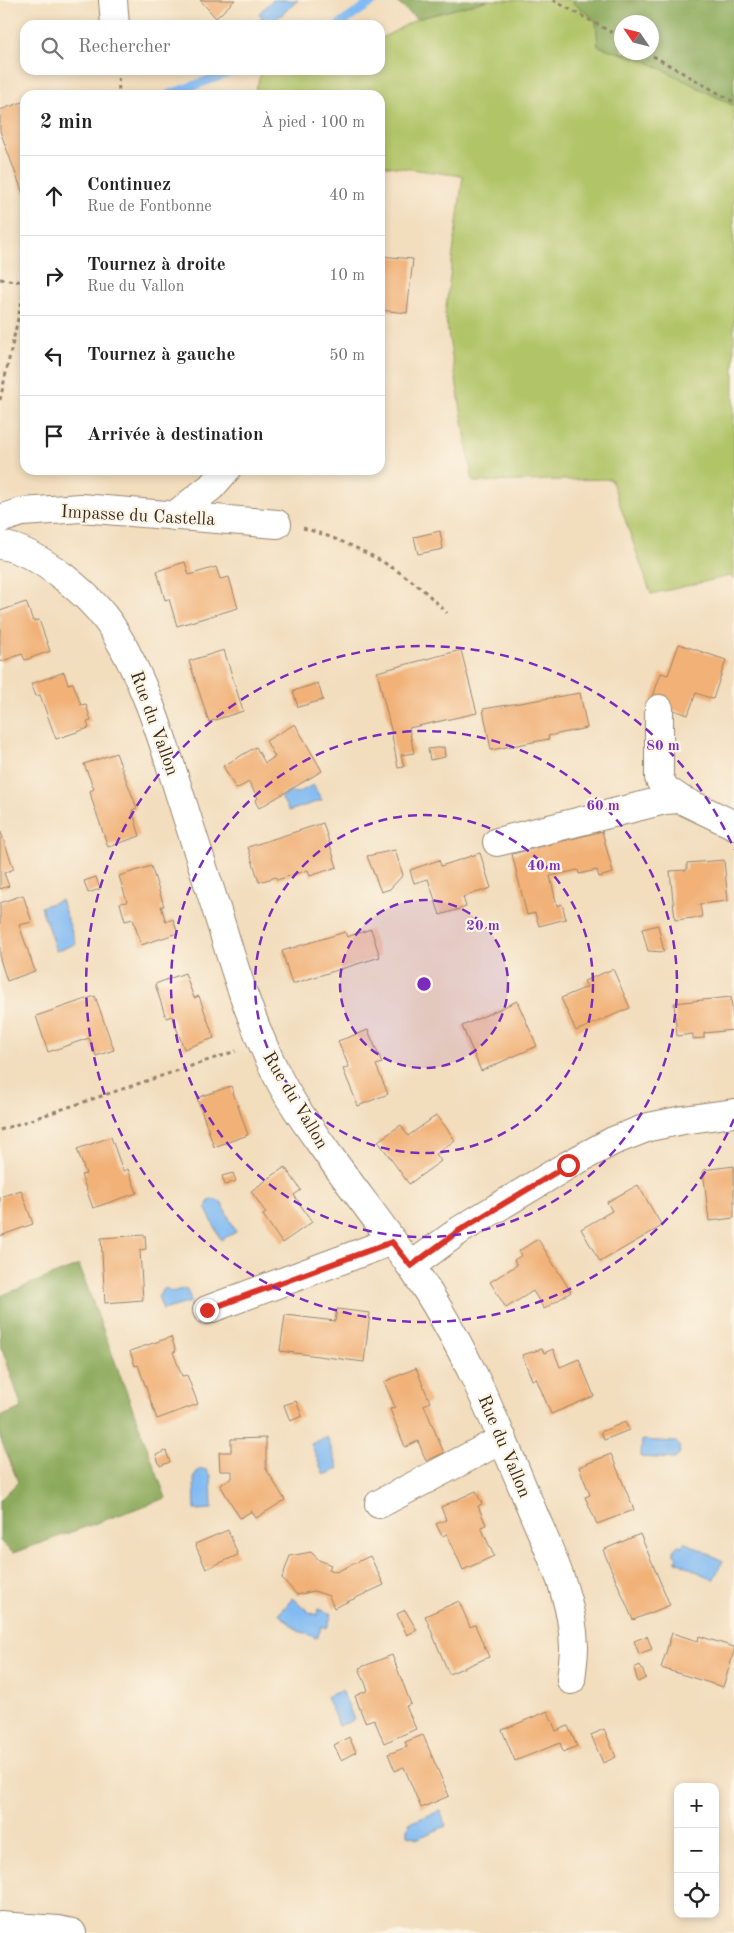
<!DOCTYPE html>
<html lang="fr">
<meta charset="utf-8">
<style>
body{margin:0;font-family:"Old Standard TT",serif;background:#f2f2f2;color:#222}
.controls{position:absolute;right:15px;bottom:15px;display:grid;overflow:hidden;border-radius:10px;box-shadow:0 2px 8px #0003}
.controls button{width:45px;height:45px;display:grid;place-items:center;padding:0;border:0;border-bottom:1px solid #e0e0e0;background:#fff;color:#222;font:25px sans-serif}
.compass{position:absolute;left:614px;top:15px;width:45px;height:45px;border-radius:50%;background:#fff;box-shadow:0 2px 8px #0003;rotate:305deg}
.stop{position:absolute;width:15px;height:15px;margin:-11px;border:4px solid #d93025;border-radius:50%;background:#fff}
.stop.end{background:#d93025;border-color:#fff;box-shadow:0 1px 5px #0008}
.list{margin:0;padding:0;list-style:none}
h2{display:flex;justify-content:space-between;align-items:center;height:65px;margin:0;padding:0 20px;font-size:21px}
h2 small{font-size:16px;font-weight:400;color:#767676}
.list li{display:grid;grid-template-columns:32px 1fr auto;gap:15px;align-items:center;box-sizing:border-box;height:80px;padding:0 20px;border-top:1px solid #e0e0e0}
.list b{display:block;font-size:19px;white-space:nowrap}
.list p{margin:0;font-size:16px;white-space:nowrap;color:#767676}
.list em{font-size:16px;font-style:normal;color:#767676}
.icon{flex:none;width:28px;height:28px;fill:none;stroke:currentColor;stroke-width:2;stroke-linecap:round;stroke-linejoin:round}
.map{position:relative;flex:none;width:734px;height:1933px;overflow:hidden}
.search{position:absolute;background:#fff;box-shadow:0 2px 8px #0003;left:20px;top:20px;width:365px;height:55px;display:flex;align-items:center;gap:12px;box-sizing:border-box;padding:0 18px;border-radius:15px;color:#767676;font-size:19px}
.panel{position:absolute;background:#fff;box-shadow:0 2px 8px #0003;left:20px;top:90px;width:365px;height:385px;border-radius:15px}
.map>svg:first-child{display:block}
.green{fill:#b1c467;stroke:#767742}
.forest{fill:#8caa5c;stroke:#646a3d;fill-rule:evenodd}
.water{fill:#82bbf3;stroke:#5e7288}
.lines{fill:none;stroke-linecap:round;stroke-linejoin:round}
.stream{stroke:#82bbf3;stroke-width:9}
.building{fill:#f1b177}
.minor-casing{stroke:#96846e;stroke-width:30}
.path{stroke:#96846e;stroke-width:3;stroke-dasharray:4 4;stroke-linecap:butt}
.minor{stroke:#fff;stroke-width:28}
.route{stroke:#d93025;stroke-width:6}
.ring{fill:none;stroke:#7b2cbf;stroke-width:2.5;stroke-dasharray:9 6}
.labels{text-anchor:middle;stroke-width:4.5;stroke-linejoin:round;paint-order:stroke}
.street-label{font-size:18px;fill:#3b2a1e;stroke:#fcf5e5}
.centre{fill:#7b2cbf;stroke:#fcf5e5;stroke-width:2.5}
.ring-label{font-size:15px;text-anchor:middle;font-weight:bold;fill:#7b2cbf;stroke:#fcf5e5;stroke-width:4.5;stroke-linejoin:round;paint-order:stroke}
</style>
<div class="map">
<svg width="734" height="1933" viewBox="0 0 734 1933">
<rect width="100%" height="100%" fill="#fcf5e5"/>
<filter id="ink" filterUnits="userSpaceOnUse"><feTurbulence type="fractalNoise" baseFrequency=".02" numOctaves="2"/><feDisplacementMap in="SourceGraphic" scale="10" xChannelSelector="R" yChannelSelector="G"/><feConvolveMatrix kernelMatrix="1 2 1 2 8 2 1 2 1" color-interpolation-filters="sRGB"/></filter>
<filter id="wash" filterUnits="userSpaceOnUse"><feTurbulence type="fractalNoise" baseFrequency=".0096" numOctaves="4" result="noise"/><feDisplacementMap in="SourceGraphic" scale="20" xChannelSelector="R" yChannelSelector="G"/><feGaussianBlur stdDeviation="1.12" result="paint"/><feColorMatrix in="noise" values="0 0 0 0 0 0 0 0 0 0 0 0 0 0 0 0 0 1.4 0 .05"/><feComposite in="paint" operator="in"/></filter>
<g filter="url(#wash)">
<rect width="100%" height="100%" fill="#f2ddbd"/>
<path class="green" d="M489,0H570L596,21L598,46L648,62L734,106V579L730,576L651,594L611,479L473,482L445,314L463,176L380,165V95H254L262,70H380V39L417,19Z"/>
<path class="forest" d="M394,0H489L417,19Z
M570,0H734V106L648,62L598,46L596,21ZM652,22V52H622V22Z
M79,1265L166,1498L13,1553L0,1541V1500L18,1482L0,1437V1417L22,1408L0,1342V1296Z"/>
<path class="water" d="M273,0H298L270,25L266,21L261,25L258,21L262,17L259,13Z
M313,785L322,800L289,811L281,797L291,792L298,793Z
M61,900L76,944L56,951L41,907Z
M213,1199L221,1202L236,1232L221,1240L206,1209L208,1202Z
M187,1288L191,1302L163,1310L158,1296L160,1295L162,1290L166,1288L171,1292Z
M327,1437L339,1469L324,1475L311,1444Z
M642,1440L676,1442L680,1446L679,1455L675,1459L641,1457Z
M202,1469L207,1470L209,1475H211L212,1509L195,1510L194,1475H196L197,1471Z
M685,1542L723,1561L713,1580L675,1560L677,1557L674,1554V1549L678,1545L683,1546Z
M293,1598L309,1612L317,1615L318,1609L332,1614L327,1628L322,1626L317,1638L298,1631L279,1614Z
M342,1690L354,1720L339,1726L326,1697Z
M440,1811L446,1826L416,1839L415,1837L407,1835V1828L410,1825L409,1823Z"/>
<g class="lines">
<path class="stream" d="M339,25L375,0
M168,95L236,70"/>
</g>
<g id="blocks">
<path class="building" d="M200,0H235L216,18Z
M25,101V199L0,131V110Z
M380,256L413,259L407,313L380,310Z
M440,531L443,549L418,554L414,537Z
M185,562L189,575L216,567L220,579L229,577L238,608L177,626L169,599L165,600L157,571Z
M26,602L33,621L39,620L50,651L25,660L22,654L0,662V611Z
M679,644L726,660L713,699L696,693L688,715L651,702L661,673L668,675Z
M224,650L243,711L209,722L189,661Z
M461,650L477,713L409,728L414,753L401,755L404,767L398,768L391,730L377,672Z
M64,672L68,684L73,683L81,705L86,704L91,721L87,722L89,728L56,739L40,695L36,696L31,684Z
M318,683L323,700L298,707L293,691Z
M580,693L587,728L548,736L549,739L491,750L483,709Z
M295,724L322,771L259,808L255,801L258,798L249,782L236,789L223,766L256,747L265,763L275,757L266,741Z
M444,747L445,757L430,760L428,749Z
M116,753L137,808L132,810L140,836L108,847L92,800L90,791L94,789L84,764Z
M323,823L337,867L310,876L308,870L277,880L276,877L259,882L248,847Z
M0,830L14,869L4,873L9,886L0,889Z
M602,831L613,873L599,877L597,870L579,874L578,870L550,876L557,906L562,904L566,919L539,926L535,913L527,915L512,854Z
M395,850L403,875L390,889L381,892L367,856Z
M480,853L491,888L463,897L466,907L440,915L428,879L414,883L410,870L439,860L441,866Z
M724,860L728,901L700,904L702,917L675,920L670,871L687,870V863Z
M151,866L164,906H161L166,922L173,919L178,933L141,945L133,919L125,921L120,903L127,902L119,876Z
M96,877L100,889L88,893L84,881Z
M23,895L32,922L19,925L35,971L7,981L0,959V903Z
M658,925L664,952L648,951L642,929Z
M371,929L380,957L292,984L282,951L345,932L347,937Z
M613,969L630,1008L576,1031L561,998L587,987L584,981Z
M185,973L194,998L199,996L214,1038L184,1049L172,1016L166,1018L155,984Z
M95,996L114,1050L96,1056L89,1038L48,1052L36,1016Z
M731,997L734,1030L704,1033V1038L693,1039V1034L677,1036L674,1003Z
M517,1001L537,1046L481,1071L462,1026Z
M368,1030L382,1063L376,1065L388,1094L358,1106L343,1069L349,1067L338,1041Z
M231,1086L248,1135L214,1147L197,1098Z
M437,1115L455,1140L436,1154L441,1161L409,1184L378,1141L401,1125L408,1136Z
M111,1137L123,1171L128,1169L137,1193L93,1208L81,1175L86,1174L77,1149Z
M734,1166V1218L709,1221L703,1170Z
M285,1167L301,1190L294,1195L312,1222L282,1243L263,1215L266,1213L251,1191Z
M233,1173L236,1181L225,1185L222,1176Z
M638,1185L662,1226L600,1262L581,1229L612,1211L607,1202Z
M21,1190L33,1224L0,1236V1197Z
M145,1235L146,1249L140,1250L143,1300L105,1303L101,1238Z
M538,1239L571,1292L544,1309L533,1291L506,1308L490,1282L517,1265L514,1260L522,1255L519,1251Z
M337,1309L370,1313L364,1362L280,1351L285,1315L335,1321Z
M171,1337L176,1351L173,1352L182,1376L187,1375L198,1404L157,1419L138,1365L135,1366L130,1351Z
M542,1349L544,1353L553,1349L560,1367L579,1359L594,1396L551,1414L536,1378L532,1380L522,1355Z
M416,1368L430,1402L424,1405L444,1453L426,1461L418,1441L405,1447L390,1409L395,1407L384,1382Z
M296,1401L302,1416L290,1421L284,1405Z
M625,1422L629,1430L604,1440L601,1432Z
M266,1438V1469L285,1500L256,1518L252,1511L240,1518L220,1485L232,1478V1471H220L219,1452H231V1439Z
M166,1451L170,1462L160,1466L156,1455Z
M611,1454L634,1510L597,1524L585,1497L590,1495L579,1467Z
M476,1491L482,1504L478,1506L486,1525L481,1527L494,1556L463,1570L447,1534L442,1536L436,1524L446,1520L441,1507Z
M228,1530L238,1555L206,1569L195,1544Z
M640,1534L670,1605L633,1620L603,1550Z
M311,1552L319,1560L331,1565L329,1569L336,1572L370,1556L384,1585L334,1608L329,1596L314,1591L297,1595L282,1578L290,1556Z
M459,1601L470,1627L475,1625L489,1657L449,1674L425,1616Z
M405,1610L417,1630L407,1635L397,1614Z
M672,1633L698,1641L699,1636L734,1647V1652L723,1687L661,1668Z
M647,1636L652,1649L639,1654L634,1641Z
M392,1655L411,1704L406,1706L416,1729L384,1743L374,1719L365,1722L355,1696L368,1690L359,1668Z
M640,1665L646,1678L638,1682L634,1668Z
M548,1711L556,1731L568,1726L577,1746L563,1752L560,1743L515,1761L502,1730Z
M604,1729L616,1757L603,1763L591,1735Z
M423,1735L449,1796L421,1808L404,1767L395,1771L388,1754L407,1747L405,1742Z
M349,1737L356,1752L341,1760L334,1745Z"/>
</g>
</g>
<g filter="url(#ink)">
<use href="#blocks" fill-opacity="0" stroke="#96846e" stroke-width="1"/>
<g class="lines">
<g class="minor-casing">
<path id="minor" d="M113,0L115,25
M174,516L211,487L226,470
M0,519L22,512L81,508L277,524
M0,545C38,550 93,597 113,629C145,681 161,735 179,792C193,836 207,880 221,924C236,974 252,1024 275,1071C289,1101 309,1127 328,1154C355,1191 383,1227 410,1265C463,1340 497,1425 532,1510C551,1555 573,1598 574,1647C574,1658 572,1669 571,1680
M659,709V778L665,789L680,799
M497,842L665,800L680,799L734,825
M411,1266L460,1230L568,1165L613,1141L649,1127L683,1120L734,1113
M207,1310L392,1241
M379,1504L503,1439
M0,1926L58,1930L72,1933"/>
</g>
<path class="path" d="M553,0L622,38
M646,52L734,102
M118,70L119,95
M0,279L25,282
M0,400L25,287
M303,528C342,539 383,559 416,584C427,593 437,603 447,613
M0,1130L236,1051"/>
<use href="#minor" class="minor"/>
</g>
</g>
<g class="lines" filter="url(#ink)">
<path class="route" d="M207,1310L392,1242L411,1266L460,1230L568,1165"/>
</g>
<circle cx="424" cy="984" r="84" fill="#7b2cbf" fill-opacity=".12"/>
<g class="ring">
<circle cx="424" cy="984" r="84"/>
<circle cx="424" cy="984" r="169"/>
<circle cx="424" cy="984" r="253"/>
<path d="M734 1119A338 338 0 1 1 734 849"/>
</g>
<g class="labels">
<g class="street-label">
<text transform="translate(138 515) rotate(3)" y="6">Impasse du Castella</text>
<text transform="translate(155 723) rotate(70)" y="6">Rue du Vallon</text>
<text transform="translate(296 1100) rotate(59)" y="6">Rue du Vallon</text>
<text transform="translate(505 1446) rotate(67)" y="6">Rue du Vallon</text>
</g>
</g>
<circle cx="424" cy="984" r="8" class="centre"/>
<g class="ring-label">
<text x="663" y="750">80 m</text>
<text x="603" y="810">60 m</text>
<text x="544" y="870">40 m</text>
<text x="483" y="930">20 m</text>
</g>
</svg>
<div class="controls">
<button>+</button>
<button>−</button>
<button><svg class="icon" aria-label="locate" viewBox="0 0 24 24"><circle cx="12" cy="12" r="6"/><path d="M12 2v4M12 18v4M2 12h4M18 12h4"/></svg></button>
</div>
<svg class="compass" viewBox="-18 -18 36 36"><path d="M0-13l5 13h-10z" fill="#e53935"/><path d="M0 13l5-13h-10z" fill="#767676"/></svg>
<div class="stop" style="left:568px;top:1165px"></div>
<div class="stop end" style="left:207px;top:1310px"></div>
<div class="search"><svg class="icon" aria-label="search" viewBox="0 0 24 24"><circle cx="10" cy="10" r="6"/><path d="M15 15l6 6"/></svg>Rechercher</div>
<section class="panel">
<h2>2 min<small>À pied · 100 m</small></h2>
<ul class="list">
<li><svg class="icon" aria-label="ahead" viewBox="0 0 24 24"><path d="M12 20V5M6 11l6-6 6 6"/></svg><div><b>Continuez</b><p>Rue de Fontbonne</p></div><em>40 m</em></li>
<li><svg class="icon" aria-label="right" viewBox="0 0 24 24"><path d="M7 20v-9h11M14 6l5 5-5 5"/></svg><div><b>Tournez à droite</b><p>Rue du Vallon</p></div><em>10 m</em></li>
<li><svg class="icon" aria-label="left" viewBox="0 0 24 24"><path d="M17 20v-9H6M10 6l-5 5 5 5"/></svg><div><b>Tournez à gauche</b></div><em>50 m</em></li>
<li><svg class="icon" aria-label="arrive" viewBox="0 0 24 24"><path d="M6 21V4h12l-3 4 3 4H6"/></svg><div><b>Arrivée à destination</b></div></li>
</ul>
</section>
</div>
